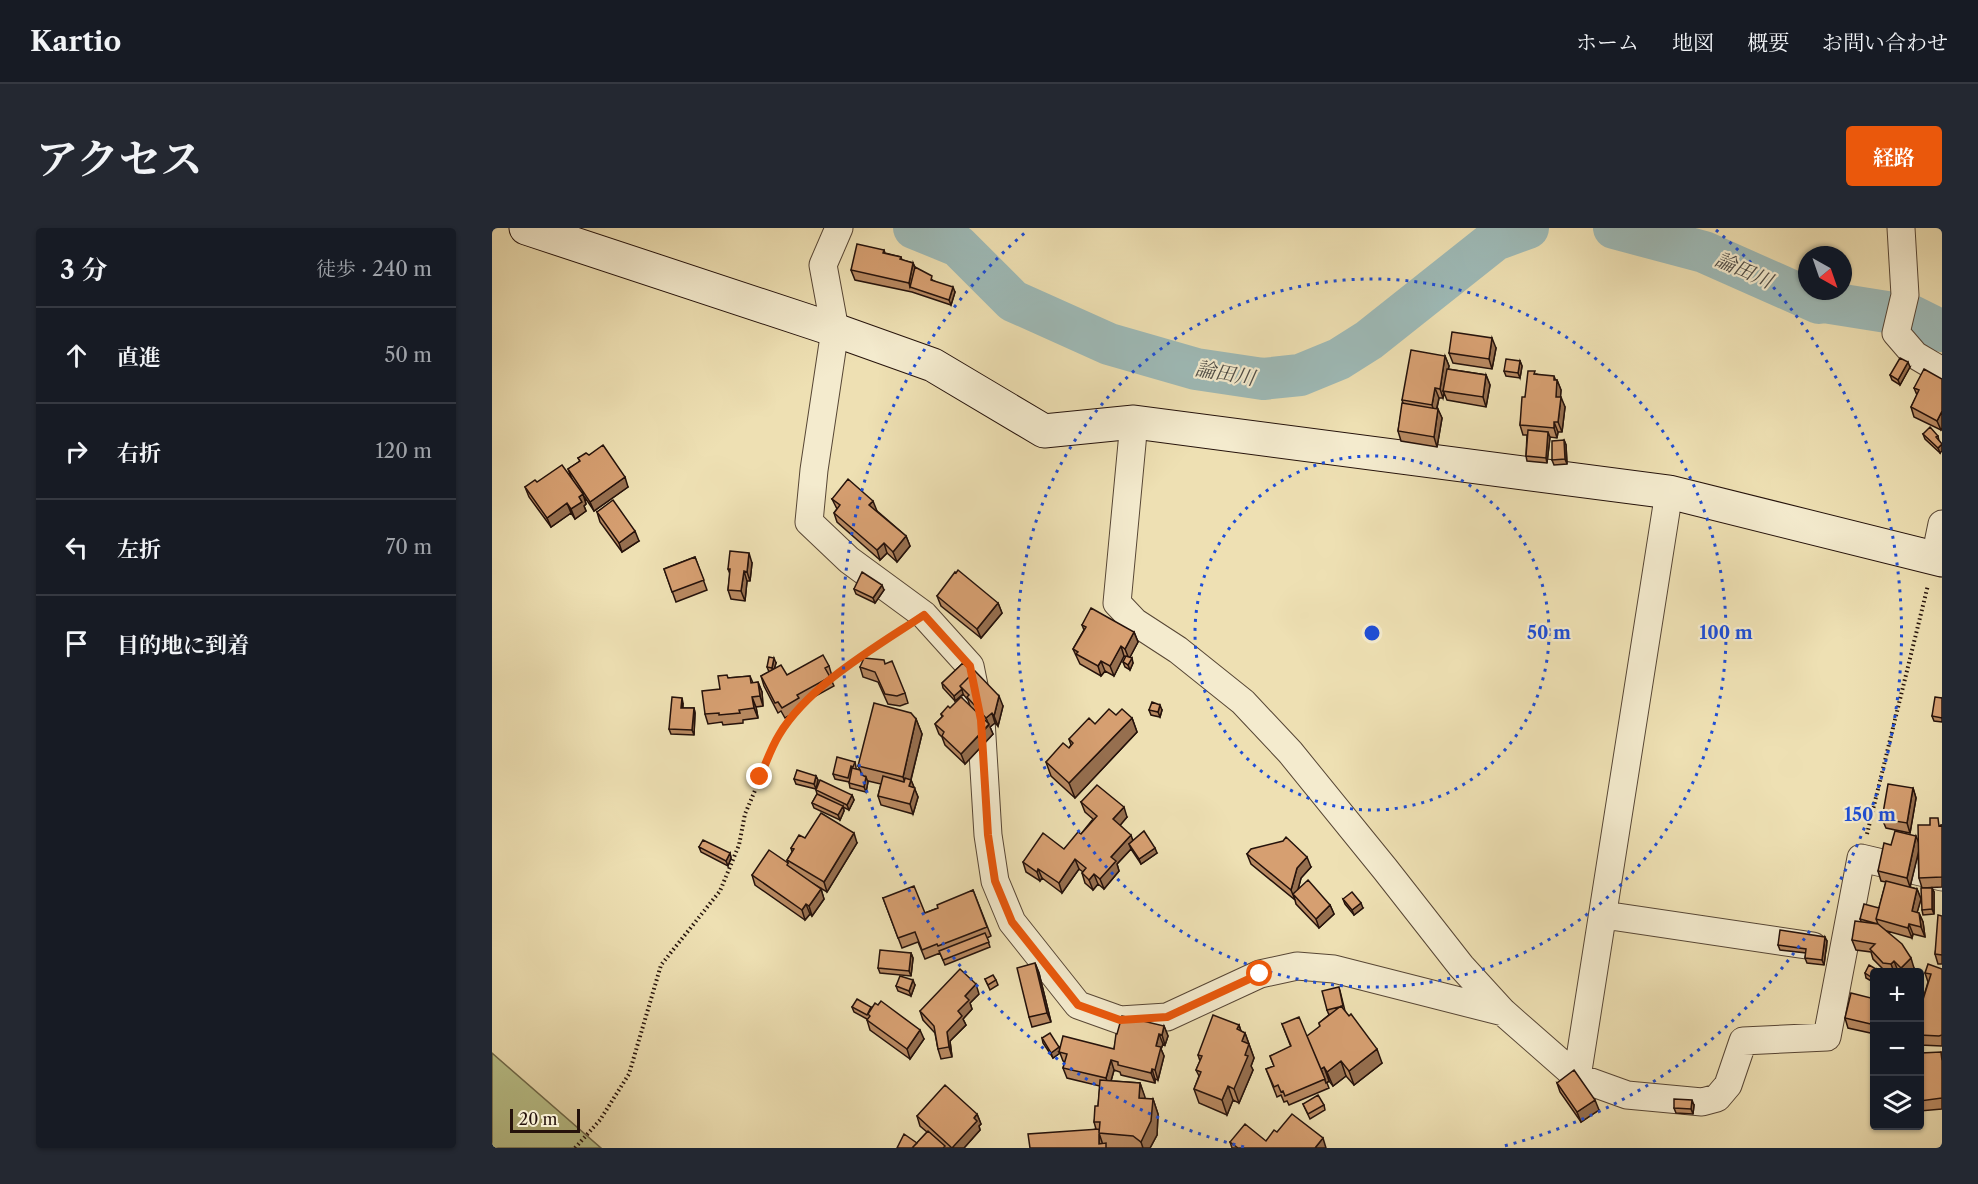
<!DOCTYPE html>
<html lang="ja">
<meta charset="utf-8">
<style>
body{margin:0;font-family:"Libre Caslon Text","Noto Serif JP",serif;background:#242831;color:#f1f3f6}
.controls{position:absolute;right:18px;bottom:18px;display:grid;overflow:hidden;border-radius:6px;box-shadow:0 2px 4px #0004}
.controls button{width:54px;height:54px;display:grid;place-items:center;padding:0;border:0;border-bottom:2px solid #363941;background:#171b24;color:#f1f3f6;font:30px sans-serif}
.compass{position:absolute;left:1306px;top:18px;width:54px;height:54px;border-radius:50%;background:#171b24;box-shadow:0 2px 4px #0004;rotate:140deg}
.scale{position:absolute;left:18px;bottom:15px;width:70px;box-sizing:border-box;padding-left:6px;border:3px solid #25120b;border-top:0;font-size:16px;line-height:21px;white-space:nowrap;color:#25120b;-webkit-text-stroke:4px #f4ebce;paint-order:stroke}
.stop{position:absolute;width:18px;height:18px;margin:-14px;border:4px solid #ea580c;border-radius:50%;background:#fff}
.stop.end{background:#ea580c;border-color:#fff;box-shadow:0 2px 6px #0008}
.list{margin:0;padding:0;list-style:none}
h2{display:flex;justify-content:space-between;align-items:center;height:78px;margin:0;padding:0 24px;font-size:26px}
h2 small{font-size:20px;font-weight:400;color:#9ea1a6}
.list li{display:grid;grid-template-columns:39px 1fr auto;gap:18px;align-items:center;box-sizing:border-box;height:96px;padding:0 24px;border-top:2px solid #363941}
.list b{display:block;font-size:22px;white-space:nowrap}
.list em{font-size:20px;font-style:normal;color:#9ea1a6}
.icon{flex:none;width:33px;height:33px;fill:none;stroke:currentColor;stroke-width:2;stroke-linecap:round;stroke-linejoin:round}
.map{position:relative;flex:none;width:1450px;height:920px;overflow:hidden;border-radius:6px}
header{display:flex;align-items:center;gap:36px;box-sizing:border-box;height:84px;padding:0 30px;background:#171b24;border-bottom:2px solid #363941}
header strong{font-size:28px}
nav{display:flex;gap:33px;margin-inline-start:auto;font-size:21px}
.intro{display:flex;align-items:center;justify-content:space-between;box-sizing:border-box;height:144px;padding:0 36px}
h1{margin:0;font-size:42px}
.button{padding:15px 27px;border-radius:6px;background:#ea580c;color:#fff;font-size:21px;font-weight:700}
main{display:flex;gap:36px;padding:0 36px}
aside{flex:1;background:#171b24;border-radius:6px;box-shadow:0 2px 4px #0004}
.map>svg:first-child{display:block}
.green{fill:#bac28b;stroke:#706a4b;stroke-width:1.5}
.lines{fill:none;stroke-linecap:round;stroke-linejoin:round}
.river{stroke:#9ebab7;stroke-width:42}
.street-casing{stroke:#574635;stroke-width:29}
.secondary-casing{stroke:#25120b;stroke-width:35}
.path{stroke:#25120b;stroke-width:4;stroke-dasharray:1.5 3;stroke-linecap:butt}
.street{stroke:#f4ebce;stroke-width:27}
.secondary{stroke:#f4ebce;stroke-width:33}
.wall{fill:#b88961;stroke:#25120b;stroke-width:1.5}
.shaded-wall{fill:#966f4f;stroke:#25120b;stroke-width:1.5}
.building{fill:#d69f71;stroke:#25120b;stroke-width:1.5}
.route{stroke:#ea580c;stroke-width:8}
.ring{fill:none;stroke:#1d4ed8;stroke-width:3;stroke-dasharray:3 6}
.labels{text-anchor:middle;stroke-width:4.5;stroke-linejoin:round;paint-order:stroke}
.water-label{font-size:20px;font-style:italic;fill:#4f4d47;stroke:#f4ebce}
.centre{fill:#1d4ed8;stroke:#f4ebce;stroke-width:3}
.ring-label{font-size:18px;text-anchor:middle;font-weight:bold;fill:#1d4ed8;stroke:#f4ebce;stroke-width:4.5;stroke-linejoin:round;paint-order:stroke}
</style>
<header>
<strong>Kartio</strong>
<nav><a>ホーム</a><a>地図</a><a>概要</a><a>お問い合わせ</a></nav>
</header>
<div class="intro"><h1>アクセス</h1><a class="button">経路</a></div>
<main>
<aside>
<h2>3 分<small>徒歩 · 240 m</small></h2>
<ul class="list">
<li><svg class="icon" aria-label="ahead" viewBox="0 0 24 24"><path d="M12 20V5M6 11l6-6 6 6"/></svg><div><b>直進</b></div><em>50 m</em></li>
<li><svg class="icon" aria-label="right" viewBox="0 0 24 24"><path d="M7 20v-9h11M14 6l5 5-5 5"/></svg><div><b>右折</b></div><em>120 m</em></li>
<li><svg class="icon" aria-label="left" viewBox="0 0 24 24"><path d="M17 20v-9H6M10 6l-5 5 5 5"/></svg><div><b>左折</b></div><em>70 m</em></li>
<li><svg class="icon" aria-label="arrive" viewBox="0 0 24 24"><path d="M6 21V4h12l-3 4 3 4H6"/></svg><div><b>目的地に到着</b></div></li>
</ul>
</aside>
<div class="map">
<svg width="1450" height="920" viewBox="0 0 1450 920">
<rect width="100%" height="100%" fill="#eee0b3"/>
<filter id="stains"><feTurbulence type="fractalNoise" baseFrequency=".00333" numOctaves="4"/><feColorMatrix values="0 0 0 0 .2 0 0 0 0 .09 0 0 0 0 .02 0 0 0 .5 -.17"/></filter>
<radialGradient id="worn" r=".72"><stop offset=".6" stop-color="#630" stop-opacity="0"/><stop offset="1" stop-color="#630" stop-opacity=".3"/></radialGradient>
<path class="green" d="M0,825L109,920H0Z"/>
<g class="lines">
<path class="river" d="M422,0L466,18L521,73L617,116L704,141L771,151L808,147L847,131L877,112L1003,12L1036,0
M1122,0L1212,24L1327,75L1332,74L1420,88L1450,103"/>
<g class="street-casing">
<path id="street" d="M347,0L331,37L343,102L322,242L317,294L357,332L432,387L478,438L489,492L496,607L503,653L520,694L586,777L628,792L675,789L768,746L805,738L842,741L1011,784
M1409,0L1413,67L1404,105L1423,127L1450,143
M642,194L625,375L643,394L686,422L751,474L798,524L893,641L969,738L1011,784L1085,849L1135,867L1210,874L1225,870L1236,857L1251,813L1335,809L1369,630L1450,649
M1443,330L1450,296
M1112,687L1321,718
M1085,849L1177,264"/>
</g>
<g class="secondary-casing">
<path id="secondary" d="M34,0L343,102L441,137L552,203L642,194L1177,264L1450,332"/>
</g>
<path class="path" d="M337,454L363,433L411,401
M1375,606L1436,357
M83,920L108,892L137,846L169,737L228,663L247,617L253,586L287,506L317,470"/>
<use href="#street" class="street"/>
<use href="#secondary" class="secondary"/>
</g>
<path class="wall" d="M392,22L393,25L409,29L410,32L421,35L423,39L442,53L463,64L459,77L420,64L363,52L359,42Z
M1004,120L1000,141L961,135L957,125Z
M953,128L957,138L956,141L994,147L998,157L994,179L955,172L952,165L951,170H947L945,180L950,190L945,219L909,213L906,203L911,175L910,172Z
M1028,133L1030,138L1028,150L1014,148L1012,143Z
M1418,139L1408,157L1400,152L1398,147Z
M1044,146L1065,152L1069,162L1068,169L1073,179L1070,204H1066L1065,210L1058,209L1055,235L1035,233L1034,228L1035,207H1031L1028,197L1033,169Z
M1450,151V200L1449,202L1422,189L1419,179L1425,167L1422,160Z
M1431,206L1446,208L1447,213L1448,225L1433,211Z
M1072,212L1074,217L1075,236L1062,237L1060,232Z
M97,227L136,259L102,283L92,268L94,276L92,278L94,283L83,291L79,285L59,299L37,269L33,259L45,254L80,251L76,241L88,233L86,230Z
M340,271L385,283L414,308L418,318L405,334L395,325L388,332L345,294L342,285L345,281Z
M105,284L147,313L130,324L108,294Z
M203,329L215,362L184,374L172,341Z
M260,335L258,353H255L253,373L239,371L236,362L238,346L236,341Z
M362,361L392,362L383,375L364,366Z
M445,368L506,375L510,385L489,410L449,378Z
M590,397L642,404L646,414L638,429L641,435L638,442L633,439L631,434L634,429L632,428L622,448L613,443L609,448L588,436L581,421L592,402Z
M284,435L282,441L295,447L337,438L340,448L338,449L342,458L309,476L311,480L293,490L289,483L286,485L272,458L269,448L277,444L275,439Z
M471,435L511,478L506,498L503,495L498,499L501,506L473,536L453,517L450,509L447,506L443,496L450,489L449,486L458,480L478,478L476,472L471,466L463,473L451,460L450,455Z
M394,436L413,465L416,475L408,478L396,476L386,454L371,449L368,439Z
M258,448L261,455L266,454L270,464L271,478L264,479L266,490L251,492V495L231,497L230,494L216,496L213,486L228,461L236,450Z
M1450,470V494L1442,493L1440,488Z
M191,475V480H202L203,485L202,507L179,506L177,501Z
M657,482H670L668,489L659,487Z
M624,487L640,490L645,504L583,570L559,548L554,534L577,520L579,517L577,511L603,496Z
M424,491L430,506L419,552L426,569L421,586L389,577L386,568L389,556L376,553L374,564L358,560L357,554L343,551L341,546L363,534L364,539V541L368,542L366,538Z
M324,548L326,552L324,561L304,556L302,551Z
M1421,560L1424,570L1418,605L1394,600L1390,591Z
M324,562L360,567L362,572L357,582L351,579L352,583L348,592L322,580L320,575L325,566Z
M589,574L635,589L628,597L641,612L665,625L649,636L639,621L625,636L627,643L612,661L606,656L601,662L593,655L590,645L591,644L587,641L570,665L550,650L548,653L534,644L531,634L572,621L589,606L601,591L593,584Z
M1449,597H1450V659L1430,660L1427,650L1426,625L1418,659L1425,661L1429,671L1425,684L1427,685L1431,694L1433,709L1421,706L1420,710L1395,703L1422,740L1418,744H1407L1406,743L1405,744H1394L1381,731L1379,724L1364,722L1360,712L1369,693L1368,691L1387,680L1394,654L1389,653L1386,643L1399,617L1426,612Z
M313,610L365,615L335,664L320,655L329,661L332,671L320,688L318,686L313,692L263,657L260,647L296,635L295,632L300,624L299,620Z
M207,619L238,625L239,630L236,638L209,624Z
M755,626L819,639L809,650L806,661L838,677L842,686L827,700L804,676L803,672L759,636Z
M1440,660L1442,664V686L1431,687L1430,682Z
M481,662L499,708L495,710L498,719L453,737L448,725L433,731L426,714L410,720L391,670L433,685L446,680Z
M851,671L871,680L862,687L853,676Z
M1450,688V736H1446L1443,726Z
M1335,713L1332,737L1315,735L1313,730L1314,725L1288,722L1286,717Z
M419,725L421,730L419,748L388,745L386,740Z
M543,735L547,745L559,794L540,799L537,789Z
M1450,741V818L1428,817V781L1436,754L1433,745Z
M1383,744V751L1381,754L1374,750L1373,745Z
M493,751L504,752L506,757L498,762Z
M423,757L419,768L406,763L404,758Z
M848,763L853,783L890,835L862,857L854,848L841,858L837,853L835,855L837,860L797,877L795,873L792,874L789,867L785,869L774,841L782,838L778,828L799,819L790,796L816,810L828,799L827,795L838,786L837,787L835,782Z
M487,766L478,775L480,781L471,791L474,797L458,813L460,829L449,831L446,821L443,805L431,792L428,783Z
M1383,771V806L1356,800L1353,790Z
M360,779H379L380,780L432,811L418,831L378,802L375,792V791L362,784Z
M747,797L749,803L753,805L762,830L759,838L761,842L747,875L741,872L735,887L707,875L702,861L707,848L704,842L708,833L706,827Z
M672,798L676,808L673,817L671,816L669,821L672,828L666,852L663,851V855L629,847L628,844L622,842L619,853L648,855L653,871H661L666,886L665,907L658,920H538L604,901L602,894L606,878L608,858L575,850L571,840L573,834L571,833L568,825L561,830L551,815L550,810L567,819L568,821H622L625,806Z
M1449,824L1450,827V881L1428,883V836L1430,835Z
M1065,855L1107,882L1089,894L1068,864Z
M811,876L832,877L833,882L818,891Z
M1202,877L1201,886L1184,885L1182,880Z
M485,886L489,896L487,898L488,902L472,920H405L425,915L435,904L428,898L425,888Z
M785,904L834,920H740L738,914L774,913Z"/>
<path class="shaded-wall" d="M421,35L424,44L418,59L417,55Z
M461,59L463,64L459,77L457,72Z
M1000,110L1004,120L1000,141L997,131Z
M953,128L957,138L952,163H951L952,165L951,170L948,161Z
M1028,133L1030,138L1028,150L1026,145Z
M1416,134L1418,139L1408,157L1406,152Z
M994,147L998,157L994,179L991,169Z
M1062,148L1065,156V152L1069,162L1068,179L1064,169L1062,152Z
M943,160L947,170L943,187L940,177Z
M1069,169L1073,179L1070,204L1066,194Z
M946,181L950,190L945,219L942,209Z
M1450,183V200L1449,202L1445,193Z
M1062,194L1066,204L1065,210L1062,200Z
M1056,204L1058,209L1055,235L1054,230Z
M1072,212L1074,217L1075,236L1073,231Z
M1450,216V223L1448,225L1446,220Z
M133,249L136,259L102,283L98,274Z
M91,266L94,276L92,278L94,283L83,291L79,281L87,269Z
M381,273L385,283L381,287L377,277Z
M75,275L79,285L59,299L55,290Z
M143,303L147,313L130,324L127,315Z
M414,308L418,318L405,334L401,324Z
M392,315L395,325L388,332L385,322Z
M257,325L260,335L258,353L255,344Z
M252,343L255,353L253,373L249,363Z
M390,357L392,362L383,375L381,370Z
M506,375L510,385L489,410L485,401Z
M642,404L646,414L637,431L633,421Z
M629,418L632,428L622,448L618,438Z
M282,430L284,435L281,445L280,440Z
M640,430L641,435L638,442L636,437Z
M609,433L613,443L609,448L606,438Z
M266,454L270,464L271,478L268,468Z
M470,461L471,466L463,473L462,468Z
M507,468L511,478L506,498L502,488Z
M260,469L264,479L266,490L262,480Z
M190,470L191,475L190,484L189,480Z
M668,477L670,482L668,489L666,484Z
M202,480L203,485L202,507L200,502Z
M500,485L503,495L498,499L501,506L473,536L469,526L497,497L494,490Z
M640,490L645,504L583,570L577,555Z
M424,491L430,506L416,563L411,549Z
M324,548L326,552L324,561L322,556Z
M374,549L376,554L374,564L372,559Z
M419,552L426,569L421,586L418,576L417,558Z
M1421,560L1424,570L1418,605L1415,595Z
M360,567L362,572L357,582L355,577Z
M351,578L352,583L348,592L346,587Z
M632,579L635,589L625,601L621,591Z
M362,605L365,615L335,664L332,654Z
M639,607L642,616H637L639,621L625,636L627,643L612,661L608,651L619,629Z
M1424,608L1428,618L1418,659L1415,650Z
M663,620L665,625L649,636L647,631Z
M238,625L239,630L236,638L234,633Z
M815,629L819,639L809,650L804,669L801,666L803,672L799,662L805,640Z
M583,631L587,641L570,665L567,655Z
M546,641L550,650L548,653L545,644Z
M602,646L606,656L601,662L597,652Z
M1440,660L1442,664V686L1440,681Z
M329,661L332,671L320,688L317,678Z
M1425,661L1429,671L1423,692L1420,683Z
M869,675L871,680L862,687L860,682Z
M314,676L318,686L313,692L310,682Z
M838,677L842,686L827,700L824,691Z
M1427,685L1431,694L1433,709L1429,699Z
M1417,696L1421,706L1420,710L1416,700Z
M1333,709L1335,713L1332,737L1330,732Z
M419,725L421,730L419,748L417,743Z
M1419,730L1422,740L1418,744H1410L1409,740Z
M1402,733L1406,743L1405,744H1402L1399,736Z
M543,735L547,745L559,794L555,785Z
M1384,741L1385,744H1383V751L1381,754L1379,749Z
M421,752L423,757L419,768L417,763Z
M484,756L487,766L478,775L480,781L471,791L474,797L458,813L460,829L457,819L455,804L466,783L473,768Z
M747,797L751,810L753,805L762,830L759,838L761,842L747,875L742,861L745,801Z
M672,798L676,808L673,817L670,807Z
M428,802L432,811L418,831L415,821Z
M667,806L671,816L669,821L672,828L666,852L663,842L664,818Z
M567,819L569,824H567L568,825L561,830L559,825Z
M885,821L890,835L862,857L857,843Z
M619,832L622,842L617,860L614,850Z
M849,833L854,848L841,858L835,844Z
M832,839L837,853L834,855L829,841Z
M660,841L663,851V855L659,845Z
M648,855L653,869L652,884L647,870Z
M736,858L741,872L735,887L730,872Z
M661,871L666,886L665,907L658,920H651L649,914Z
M1103,872L1107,882L1089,894L1085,884Z
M1200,872L1202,877L1201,886L1199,881Z
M485,886L489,896L487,898L488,902L472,920H460Z
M607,905L610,914L611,920L607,916Z
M831,910L834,920H823Z"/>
<path class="building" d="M365,16L392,22L391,25L409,29L408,31L421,35L417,55L359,42Z
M423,39L440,48L439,52L461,59L457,72L418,59Z
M960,104L1000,110L997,131L957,125Z
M919,122L953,128L948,161L943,160L940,177L910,172Z
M1408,130L1416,134L1406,152L1398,147Z
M1014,131L1028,133L1026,145L1012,143Z
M955,141L994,147L991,169L951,163Z
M1432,141L1450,151V183L1445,193L1419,179L1427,162L1422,160Z
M1036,143H1043L1042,146L1062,148V152H1065L1064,169H1069L1066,194H1062V200L1028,197L1030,169H1033Z
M910,175L946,181L942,209L906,203Z
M1438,199L1446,208L1444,209L1450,216L1446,220L1431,206Z
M1036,202L1056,204L1054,230L1034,228Z
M1072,212L1073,231L1060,232V213Z
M111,217L133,249L98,274L76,241L88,233L86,230L94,225L97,227Z
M70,237L91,266L87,269L90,274L79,281L75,275L55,290L33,259L43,252L45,254Z
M356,251L381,273L377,277L414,308L401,324L392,315L385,322L342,285L348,277L340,271Z
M121,272L143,303L127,315L105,284Z
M238,323L257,325L255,344L252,343L249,363L236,362L238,341H236Z
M203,329L212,352L180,364L172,341Z
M466,342L506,375L485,401L445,368L463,344L464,345Z
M370,344L390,357L381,370L362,361Z
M599,380L642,404L633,421L629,418L618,438L609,433L606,438L584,426L586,424L581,421L594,399L590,397Z
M331,427L337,438L333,440L338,449L305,467L307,470L290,480L286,474L283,475L269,448L289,437L295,447Z
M634,428L640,430L636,437L631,434Z
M277,429L282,430L280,440L275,439Z
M372,430L392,432L393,436L400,433L413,465L405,468L393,466L383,444L368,439Z
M471,435L481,445L468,458L470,461L462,468L450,455Z
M483,443L507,468L502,488L500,485L494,490L475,469L477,467L468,458Z
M235,447L236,450L258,448L259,455L266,454L268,468L260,469L262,480L247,482L248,485L227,487V485L213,486L210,463L228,461L226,448Z
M180,469L190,470L189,480H202L200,502L177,501Z
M469,469L497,496L469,526L450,508L452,504L443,496L451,488L449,486L456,478L458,480Z
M1443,469L1450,470V490L1440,488Z
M660,474L668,477L666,484L657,482Z
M382,475L419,485L424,491L411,549L366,538Z
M617,481L624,487L630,481L640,490L577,555L554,534L571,515L577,520L581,515L577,511L597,490L603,496Z
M345,529L363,534L361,539L359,538L356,550L341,546Z
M360,540L368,542L370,547L374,549L372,559L357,555Z
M305,542L324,548L322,556L302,551Z
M391,548L412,554L413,550L419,552L417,558L423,560L418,576L386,568Z
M328,552L360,567L355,577L324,562Z
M1396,556L1421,560L1415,595L1390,591Z
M605,557L632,579L621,591L639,607L619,629L624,633L608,651L602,646L597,652L590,645L594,640L583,631L567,655L546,641L545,644L531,634L551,605L572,621L586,604L589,606L605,588L589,574Z
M325,566L351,578L346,587L320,575Z
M329,585L362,605L332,654L295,632L302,621L299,620L307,607L313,610Z
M1438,590H1446L1447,598L1450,597V649L1427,650L1426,597H1438Z
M652,603L663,620L647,631L637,616Z
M1403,603L1424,608L1415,650L1386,643L1392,615L1399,617Z
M794,609L815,629L805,640L799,662L755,626L759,621L791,613Z
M211,612L238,625L234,633L207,619Z
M277,622L296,635L295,637L329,661L317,678L314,676L310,682L260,647Z
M816,652L838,677L824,691L801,666Z
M1394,653L1425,661L1420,683L1427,685L1429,699L1417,696L1416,700L1384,691Z
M422,658L433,685L446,680L445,677L481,662L495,699L446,718L445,716L430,722L423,704L406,710L391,670Z
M1429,660H1440V681L1430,682Z
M860,664L869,675L860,682L851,671Z
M1372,676L1387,680L1384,691L1386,696L1368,691Z
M1446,687L1450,688V727L1443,726Z
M1363,693L1386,696L1410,716L1419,730L1409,740L1402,733L1399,736L1391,735L1378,721L1383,716L1360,712Z
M1288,702L1333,709L1330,732L1313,730L1314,721L1286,717Z
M493,705L497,714L451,732L447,723Z
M388,722L419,725L417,743L386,740Z
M543,735L555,785L537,789L525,740Z
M1436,736L1450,741V807L1447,808L1428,807V781L1439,746L1433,745Z
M1377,737L1384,741L1379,749L1373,745Z
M468,741L484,756L473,768L477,772L466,783L470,788L455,804L457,819L446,821L442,798L428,783Z
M501,747L504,752L496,757L493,751Z
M408,748L421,752L417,763L404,758Z
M847,759L851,778L835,782L830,763Z
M1359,765L1383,771V797L1353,790Z
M365,771L379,779L375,787L360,779Z
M389,773L428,802L415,821L375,792L378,788L376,786L383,775L386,777Z
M849,778L857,788L859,786L885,821L857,843L849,833L835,844L832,839L829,841L815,808L828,798L827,795Z
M721,787L747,797L745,801L753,805L750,813L757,816L753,827L756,828L742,861L736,858L730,872L702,861L709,844L704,842L710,828L706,827Z
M630,788L672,798L670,807L667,806L664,818L669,819L663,842L660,841L659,845L626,837V834L619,832L614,850L571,840L575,826L567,824L571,808L622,821L624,806H625Z
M807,789L833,851L793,868L791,863L789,864L786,857L782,859L774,841L782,838L778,828L799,818L790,796Z
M558,805L567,819L559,825L550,810Z
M1449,824L1450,833V870L1428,873V836L1430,835L1429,825Z
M1082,842L1103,872L1085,884L1065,855Z
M608,852L648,855L647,870L661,871L659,893L649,914L641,908L607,905L608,894H602L603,878H606Z
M453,857L485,886L482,890L485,893L460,920L425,888Z
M826,867L832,877L816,886L811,876Z
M1182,871L1200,872L1199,881L1182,880Z
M800,886L831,910L823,920H746L738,914L753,896L774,913L782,902L785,904Z
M607,901V916L614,915V920H538L536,906Z
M436,903L453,918L451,920H420Z
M412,906L425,915L420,920H405Z"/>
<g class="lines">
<path class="route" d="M268,549C274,535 279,520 287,507C317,457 384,419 432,387L478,438L489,492L496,607L503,653L520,694L586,777L628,792L675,789L768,746"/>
</g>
<g class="ring">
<circle cx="880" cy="405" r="177"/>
<circle cx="880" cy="405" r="354"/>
<path d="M752 919A530 530 0 0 1 536 2M1224 2A530 530 0 0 1 1008 919"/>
</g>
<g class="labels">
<g class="water-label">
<text transform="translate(1252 42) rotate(24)" y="7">論田川</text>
<text transform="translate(733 145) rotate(10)" y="7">論田川</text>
</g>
</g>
<circle cx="880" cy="405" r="9" class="centre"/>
<g class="ring-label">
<text x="1057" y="411">50 m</text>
<text x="1234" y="411">100 m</text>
<text x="1378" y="593">150 m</text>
</g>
<rect width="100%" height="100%" filter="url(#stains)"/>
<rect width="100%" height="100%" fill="url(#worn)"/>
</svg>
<div class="controls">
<button>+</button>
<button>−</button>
<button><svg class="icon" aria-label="layers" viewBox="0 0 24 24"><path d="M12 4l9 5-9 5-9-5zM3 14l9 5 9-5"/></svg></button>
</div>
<svg class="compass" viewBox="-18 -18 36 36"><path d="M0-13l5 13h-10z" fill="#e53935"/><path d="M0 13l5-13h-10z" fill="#9ea1a6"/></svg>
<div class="scale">20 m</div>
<div class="stop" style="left:768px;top:746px"></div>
<div class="stop end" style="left:268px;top:549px"></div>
</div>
</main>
